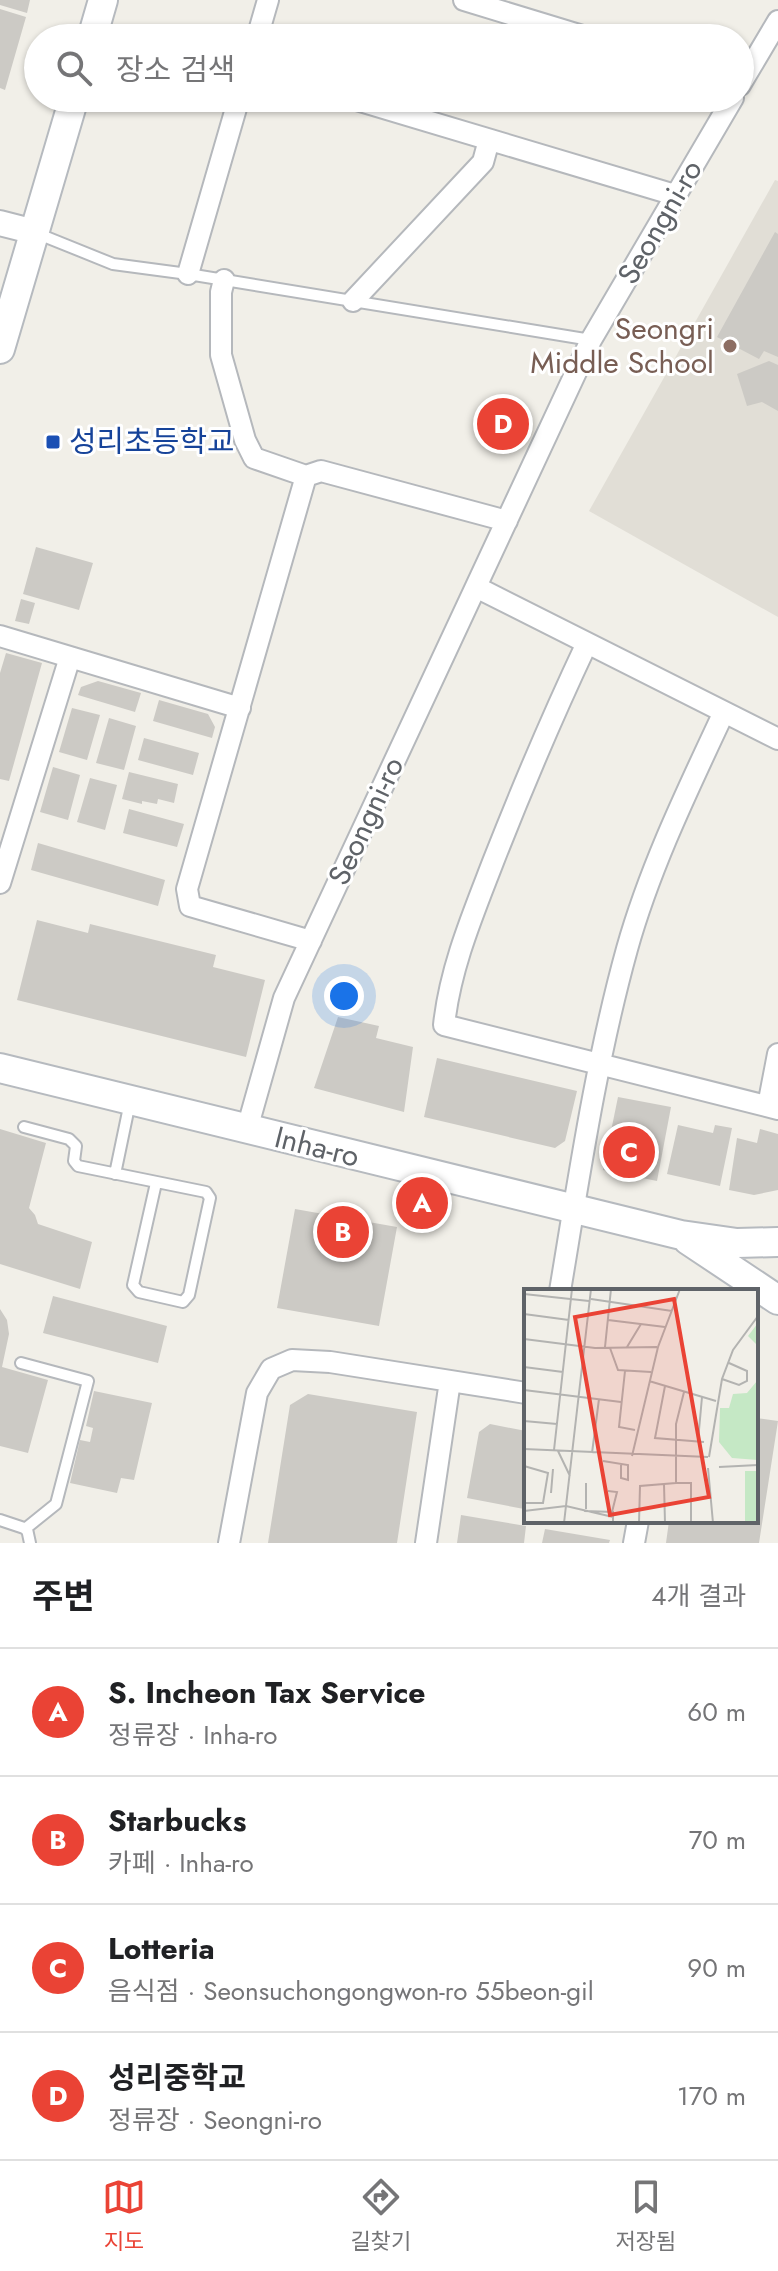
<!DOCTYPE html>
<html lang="ko">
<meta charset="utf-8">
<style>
body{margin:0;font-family:Jost,"Noto Sans KR",sans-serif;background:#f2f2f2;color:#202124}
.you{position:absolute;left:344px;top:996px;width:28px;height:28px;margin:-20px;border:6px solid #fff;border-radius:50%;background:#1a73e8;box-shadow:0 0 0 12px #1a73e833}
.badge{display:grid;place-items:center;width:52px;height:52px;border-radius:50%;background:#ea4335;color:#fff;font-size:26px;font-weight:700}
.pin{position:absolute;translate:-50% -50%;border:4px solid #fff;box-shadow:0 2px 8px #0006}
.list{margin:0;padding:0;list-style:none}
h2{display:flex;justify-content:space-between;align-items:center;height:104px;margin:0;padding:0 32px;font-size:34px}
h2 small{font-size:26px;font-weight:400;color:#757577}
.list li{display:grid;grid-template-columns:52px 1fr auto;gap:24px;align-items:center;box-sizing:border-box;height:128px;padding:0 32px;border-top:2px solid #e0e0e0}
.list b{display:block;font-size:30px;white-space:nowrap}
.list p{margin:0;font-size:26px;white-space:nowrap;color:#757577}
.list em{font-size:26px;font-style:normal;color:#757577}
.icon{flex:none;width:44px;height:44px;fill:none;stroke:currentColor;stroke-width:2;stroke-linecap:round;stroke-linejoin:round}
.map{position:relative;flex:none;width:778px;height:1543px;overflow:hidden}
.search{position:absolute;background:#fff;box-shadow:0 2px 6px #0004;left:24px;right:24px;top:24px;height:88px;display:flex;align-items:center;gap:20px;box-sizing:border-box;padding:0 28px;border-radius:44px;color:#757577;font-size:30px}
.sheet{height:616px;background:#fff}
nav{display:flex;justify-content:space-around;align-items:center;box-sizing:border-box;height:112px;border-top:2px solid #e0e0e0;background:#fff;font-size:22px;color:#757577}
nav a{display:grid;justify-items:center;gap:4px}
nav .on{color:#ea4335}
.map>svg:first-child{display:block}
.education{fill:#e1ded6}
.building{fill:#cccac5}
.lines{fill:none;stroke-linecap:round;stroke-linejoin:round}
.service-casing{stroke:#b5b8bc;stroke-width:14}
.minor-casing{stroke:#b5b8bc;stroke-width:24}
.tertiary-casing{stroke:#b5b8bc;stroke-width:28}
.secondary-casing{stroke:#b6babf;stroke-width:32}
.service{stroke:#fff;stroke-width:10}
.minor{stroke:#fff;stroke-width:20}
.tertiary{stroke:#fff;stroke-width:24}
.secondary{stroke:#fff;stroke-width:28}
.education-dot{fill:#8d6e63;stroke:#fff;stroke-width:3}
.transit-dot{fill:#1a4fb4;stroke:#fff;stroke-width:3}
.labels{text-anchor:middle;stroke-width:6;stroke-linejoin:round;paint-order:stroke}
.street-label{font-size:30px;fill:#5f6368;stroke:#fff}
.education-label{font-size:30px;fill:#785e54;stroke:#fff;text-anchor:end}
.transit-label{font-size:30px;fill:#164399;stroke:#fff;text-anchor:start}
.inset-road{fill:none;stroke:#b3b3b1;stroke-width:2}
.view{fill:#ea4335;fill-opacity:0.15;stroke:#ea4335;stroke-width:4}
.inset-edge{fill:none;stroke:#5f6368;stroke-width:4}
</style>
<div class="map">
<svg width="778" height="1543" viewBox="0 0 778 1543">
<rect width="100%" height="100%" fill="#f1efe8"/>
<path class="education" d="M775,180L778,181V617L589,511Z"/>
<path class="building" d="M0,0H30L27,13L0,5Z
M0,9L26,17L5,90L0,88Z
M775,232L778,234V357L764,351L759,359L717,337Z
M769,361L778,365V411L762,402L747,406L737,374Z
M36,547L93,563L79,610L23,594Z
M21,599L35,603L29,624L15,621Z
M6,653L42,663L9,781L0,779V673Z
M98,681L141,693L135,712L78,695L81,687Z
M159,700L208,714L215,727L212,738L153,721Z
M72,708L100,715L87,760L59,752Z
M109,718L136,726L124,770L96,763Z
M144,738L199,753L193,775L138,760Z
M53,767L80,775L68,820L40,812Z
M129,772L178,784L174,803L158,799L157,804L142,801V804L122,799Z
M90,778L117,785L105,830L77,822Z
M129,809L184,824L177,847L123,833Z
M38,843L165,880L158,906L31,870Z
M37,920L88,933L90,924L216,955L213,967L265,980L246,1057L17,1000Z
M338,1017L379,1026L376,1038L413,1047L404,1112L314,1088Z
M437,1058L577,1091L565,1141L555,1148L424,1117Z
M618,1097L671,1107L657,1181L603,1170Z
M678,1125L713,1133L715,1125L732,1128L720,1186L667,1174Z
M0,1129L46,1143L29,1208L35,1215L38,1224L92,1242L80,1289L0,1264Z
M760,1129L778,1134V1190L754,1195L729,1190L737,1138L757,1143Z
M295,1209L397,1227L379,1326L277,1308Z
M53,1296L167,1326L158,1363L43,1333Z
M0,1309L7,1320L9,1334L2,1367L48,1380L28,1453L0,1446Z
M94,1391L152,1403L134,1480L121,1478L117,1493L70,1483L80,1440L90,1442L93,1428L86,1426Z
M308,1394L417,1412L397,1543H268L290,1405Z
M756,1418L778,1421L759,1543H666L669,1521H756Z
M490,1424L526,1431V1498L524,1509L467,1498L479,1432Z
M461,1515L526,1526L524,1543H457Z
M545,1529L610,1540L609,1543H542Z"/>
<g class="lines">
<g class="service-casing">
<path id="service" d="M36,233L113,264L188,274L591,340
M24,1127L69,1139L76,1146L74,1161L78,1166L206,1192L210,1198L189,1295L183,1302L139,1292L133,1285L156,1183
M115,1174L130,1102
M21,1363L88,1381L56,1504L25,1529
M0,1520L27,1529L30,1543"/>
</g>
<g class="minor-casing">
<path id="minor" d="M464,0L589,38
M257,38L268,0
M740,85L778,21
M350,98L675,195
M188,274L239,98
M224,280L221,292V355L245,440L254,458L306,476
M353,301L483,162L489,140
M306,476L187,889L190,906L311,941
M306,476L321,471L507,521
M476,587L778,739
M0,636L240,708
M587,643C553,715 522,788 493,862C473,914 450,968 444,1025L778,1109
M0,883L70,657
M768,1106L778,1054
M247,1129L284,998L591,340L733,98
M560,1291C579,1177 596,1061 627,949C650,867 688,789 724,712
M229,1543L257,1393L271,1369L292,1360L330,1362L526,1393
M426,1543L450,1381
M634,1543L638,1521"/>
</g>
<g class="tertiary-casing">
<path id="tertiary" d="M0,223L35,232"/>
</g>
<g class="secondary-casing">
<path id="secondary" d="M92,38L103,0
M0,349L74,98
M0,1068L681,1235L737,1243L778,1242
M688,1240L778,1300"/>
</g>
<use href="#service" class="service"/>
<use href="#minor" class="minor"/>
<use href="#tertiary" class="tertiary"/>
<use href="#secondary" class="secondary"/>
</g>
<circle class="education-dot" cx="730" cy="346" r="8"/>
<rect class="transit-dot" x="45" y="434" width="16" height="16" rx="4"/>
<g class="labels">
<g class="street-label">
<text transform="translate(660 222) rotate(-60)" y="10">Seongni-ro</text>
<text transform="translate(366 821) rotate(-65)" y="10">Seongni-ro</text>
<text transform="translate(317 1147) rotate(14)" y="10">Inha-ro</text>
</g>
<g class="education-label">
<text x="714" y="339">Seongri<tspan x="714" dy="34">Middle School</tspan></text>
</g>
<g class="transit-label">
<text x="69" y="452">성리초등학교</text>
</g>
</g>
<g transform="translate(524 1289)">
<rect width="234" height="234" fill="#f1efe8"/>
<path d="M234,34V171L208,169L195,153L196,119H205L209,105L223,104L233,92L232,55L224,47ZM221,182H234V234H221Z" fill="#c5e8c5"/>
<path class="inset-road" d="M0,5L65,12M67,10L148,22M0,25L45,31M84,31L141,38M0,50L71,59L133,58M81,58L87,0M103,58L117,35M86,59L94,81L127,83M0,78L39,83M101,82L95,138L111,141M198,90L215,96L223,92V82L205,74M125,92L192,112M141,97L131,149L180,153M0,101L97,113M0,132L33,135M174,152L178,108M0,160L184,168M30,161L48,0M34,162L46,187M68,164L75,110M108,167L134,58L156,0M185,168L198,90L209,61L234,27M79,172L104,176V191L97,189V176M0,177L24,184L19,214H0M195,178L234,176M184,179L189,234M152,194V135L160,103M140,195L141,234M84,202L93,203L88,223M27,204L29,180M62,220V194M0,222L42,217L89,228M60,222L89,223V234M40,234L67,0M115,234L116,197L152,194H167V234"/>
<path class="view" d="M150,10L185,208L86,226L51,28Z"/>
<rect width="234" height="234" class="inset-edge"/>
</g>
</svg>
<div class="you"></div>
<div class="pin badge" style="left:422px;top:1203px">A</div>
<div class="pin badge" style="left:343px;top:1232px">B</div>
<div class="pin badge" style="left:629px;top:1152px">C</div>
<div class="pin badge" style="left:503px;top:424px">D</div>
<div class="search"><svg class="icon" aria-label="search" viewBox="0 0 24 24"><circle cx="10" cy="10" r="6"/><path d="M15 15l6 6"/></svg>장소 검색</div>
</div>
<section class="sheet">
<h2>주변<small>4개 결과</small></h2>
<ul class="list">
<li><span class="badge">A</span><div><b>S. Incheon Tax Service</b><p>정류장 · Inha-ro</p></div><em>60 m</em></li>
<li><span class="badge">B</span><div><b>Starbucks</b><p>카페 · Inha-ro</p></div><em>70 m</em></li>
<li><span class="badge">C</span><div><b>Lotteria</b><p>음식점 · Seonsuchongongwon-ro 55beon-gil</p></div><em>90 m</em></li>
<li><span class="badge">D</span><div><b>성리중학교</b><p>정류장 · Seongni-ro</p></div><em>170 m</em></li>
</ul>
</section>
<nav>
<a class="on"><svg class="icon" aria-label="map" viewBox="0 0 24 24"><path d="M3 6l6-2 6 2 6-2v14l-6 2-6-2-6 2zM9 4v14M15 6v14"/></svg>지도</a>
<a><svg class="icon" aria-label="directions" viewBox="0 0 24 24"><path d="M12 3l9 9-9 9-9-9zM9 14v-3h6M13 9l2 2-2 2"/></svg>길찾기</a>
<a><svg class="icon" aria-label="saved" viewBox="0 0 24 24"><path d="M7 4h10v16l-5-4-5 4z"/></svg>저장됨</a>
</nav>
